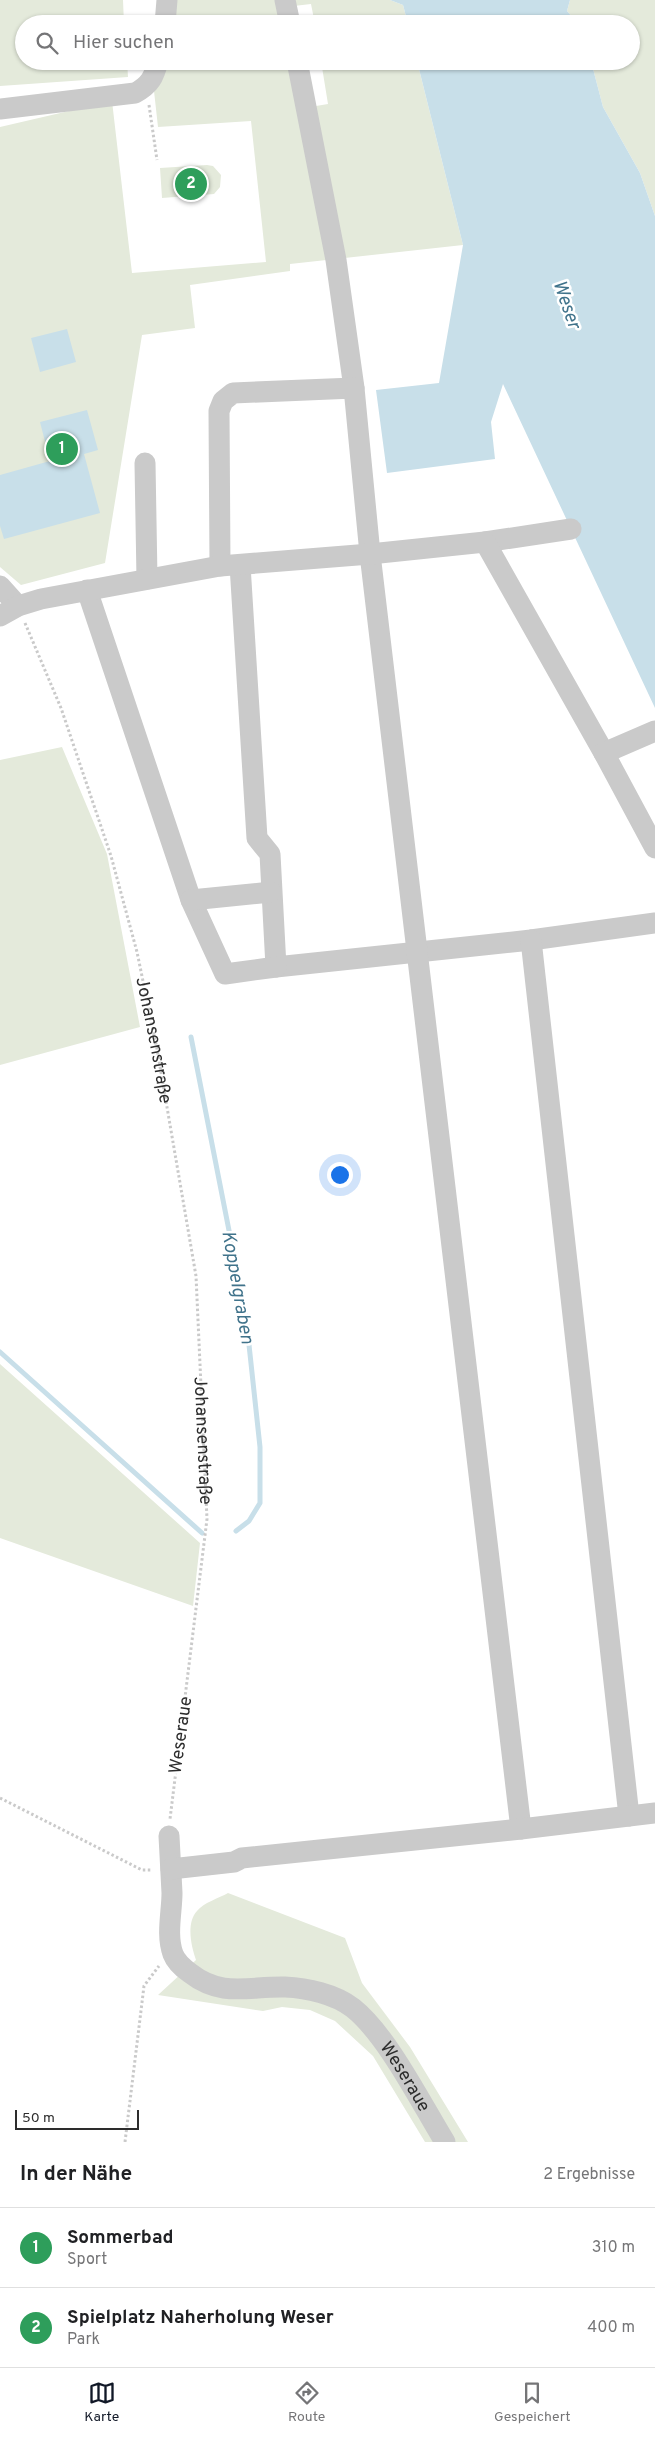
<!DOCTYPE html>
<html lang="de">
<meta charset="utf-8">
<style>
body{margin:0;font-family:Overpass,sans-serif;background:#f2f2f2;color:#202124}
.scale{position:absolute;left:15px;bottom:12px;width:124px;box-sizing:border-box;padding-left:5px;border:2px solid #2d2d2d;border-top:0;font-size:14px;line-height:18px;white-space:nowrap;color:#2d2d2d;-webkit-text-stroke:4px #fff;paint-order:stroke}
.you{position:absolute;left:339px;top:1174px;width:18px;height:18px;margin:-12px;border:4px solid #fff;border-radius:50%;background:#1a73e8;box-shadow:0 0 0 8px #1a73e833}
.badge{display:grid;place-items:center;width:32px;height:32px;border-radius:50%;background:#111827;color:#fff;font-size:16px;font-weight:700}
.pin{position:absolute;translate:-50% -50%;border:2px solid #fff;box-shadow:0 1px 5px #0006}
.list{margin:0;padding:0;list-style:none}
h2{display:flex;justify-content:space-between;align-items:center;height:65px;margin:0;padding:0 20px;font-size:21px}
h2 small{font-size:16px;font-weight:400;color:#757577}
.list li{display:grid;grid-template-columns:32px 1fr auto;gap:15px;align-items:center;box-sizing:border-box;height:80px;padding:0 20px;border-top:1px solid #e0e0e0}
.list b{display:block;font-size:19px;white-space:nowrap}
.list p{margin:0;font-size:16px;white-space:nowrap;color:#757577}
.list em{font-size:16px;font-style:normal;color:#757577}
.icon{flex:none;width:28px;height:28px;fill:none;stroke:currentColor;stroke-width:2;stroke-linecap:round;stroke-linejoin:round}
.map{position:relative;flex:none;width:655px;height:2142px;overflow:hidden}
.search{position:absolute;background:#fff;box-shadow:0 1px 4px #0004;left:15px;right:15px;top:15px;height:55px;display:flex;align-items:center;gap:12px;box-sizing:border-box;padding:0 18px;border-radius:28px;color:#757577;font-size:19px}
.sheet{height:225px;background:#fff}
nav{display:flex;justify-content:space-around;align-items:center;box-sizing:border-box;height:70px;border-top:1px solid #e0e0e0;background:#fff;font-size:14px;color:#757577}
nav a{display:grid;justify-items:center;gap:2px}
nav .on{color:#111827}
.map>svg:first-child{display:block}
.green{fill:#e4eadb}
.water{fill:#c8dfe9}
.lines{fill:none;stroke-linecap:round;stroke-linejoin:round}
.stream{stroke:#c8dfe9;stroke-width:5}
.path{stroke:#cacaca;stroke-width:3;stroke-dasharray:2.5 2.5;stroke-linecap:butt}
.minor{stroke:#cacaca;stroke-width:21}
.labels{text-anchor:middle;stroke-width:5;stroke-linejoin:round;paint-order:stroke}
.street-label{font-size:18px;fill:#2d2d2d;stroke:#fff}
.water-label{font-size:19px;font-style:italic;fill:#40738b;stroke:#fff}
</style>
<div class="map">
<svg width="655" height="2142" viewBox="0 0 655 2142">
<rect width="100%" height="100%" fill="#fff"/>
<path class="green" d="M0,0H123L124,24H24V61H127L128,77L0,86Z
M175,0H390L403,5L408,24H315L311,4L285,7L288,24H170Z
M570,0H655V216L640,173L603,107L591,61H631V24H578L567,11Z
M161,61H295L304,108L328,104L321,61H417L463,245L290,264V271L190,285L195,328L142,335L105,563L21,585L0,567V127L112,101L132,273L266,262L251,121L158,127L154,91Z
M207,165L213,166L221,175L220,187L214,194L162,198L160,168Z
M62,747L107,854L140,1027L0,1065V760Z
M0,1364L200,1543L193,1606L0,1538Z
M228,1893L345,1938L362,1983L410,2047L468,2142H425L373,2056L335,2021L310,2010L282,2007L263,2011L158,1995L196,1960C191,1946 186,1923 197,1911C203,1903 219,1898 228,1893Z"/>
<path class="water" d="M390,0H570L567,11L578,24H408L403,5Z
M417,61H591L603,107L640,173L655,216V708L503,384L491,422L495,459L387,473L376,390L439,383L463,245Z
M67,329L76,362L40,372L31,338Z
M87,410L98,450L84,454L100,513L4,539L0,526V475L50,461L40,422Z"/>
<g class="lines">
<path class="stream" d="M191,1037L246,1317L260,1447V1503L249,1521L236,1531
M0,1352L202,1533"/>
<g class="path">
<path d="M149,105L157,160"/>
<path id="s1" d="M25,623L61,708L111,856L137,952L157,1049L196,1276L207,1519L170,1819"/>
<path d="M0,1798L142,1870H152"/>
<path d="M125,2142L144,1986L159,1966"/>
</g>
<g class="minor">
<path d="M285,0L290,24"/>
<path d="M165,24L167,0"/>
<path d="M297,61L336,260L354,388"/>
<path d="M0,109L135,93C150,85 154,77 158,61"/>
<path d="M145,463L147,579"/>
<path d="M485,542L571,529"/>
<path d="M240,565L257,838L270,854L276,967L531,940L655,923"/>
<path d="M220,566L219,411L223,401L233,393L354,388L370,554L521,1829"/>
<path d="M0,586L18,606"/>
<path d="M87,590L191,900L225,974L276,967"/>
<path d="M0,616L18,606L41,599L220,566L370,554L485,542L604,753L655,848"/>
<path d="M604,753L655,731"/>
<path d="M191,900L271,892"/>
<path d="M531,940L629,1816"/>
<path id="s2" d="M169,1836C170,1855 171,1874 172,1893C172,1912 166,1935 173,1954C176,1962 183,1968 190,1973C222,1998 249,1986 285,1987C307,1988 335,1994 353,2008C387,2035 421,2103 445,2142"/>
<path d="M171,1869L234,1862L242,1858L521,1829L655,1813"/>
</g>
</g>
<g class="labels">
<g class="street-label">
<text dy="6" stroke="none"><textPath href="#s1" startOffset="438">Johansenstraße</textPath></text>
<text dy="6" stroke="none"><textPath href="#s1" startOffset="842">Johansenstraße</textPath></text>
<text transform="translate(180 1735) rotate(-82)" y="6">Weseraue</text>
<text dy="6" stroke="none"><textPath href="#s2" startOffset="402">Weseraue</textPath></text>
</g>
<g class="water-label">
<text transform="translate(568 304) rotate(71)" y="7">Weser</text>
<text transform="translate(239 1287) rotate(80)" y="7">Koppelgraben</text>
</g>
</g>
</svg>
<div class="scale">50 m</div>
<div class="you"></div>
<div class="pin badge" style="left:62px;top:449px;background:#2e9e5b">1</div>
<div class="pin badge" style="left:191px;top:184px;background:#2e9e5b">2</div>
<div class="search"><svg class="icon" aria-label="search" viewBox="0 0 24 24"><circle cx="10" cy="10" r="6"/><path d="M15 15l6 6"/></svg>Hier suchen</div>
</div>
<section class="sheet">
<h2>In der Nähe<small>2 Ergebnisse</small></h2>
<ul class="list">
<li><span class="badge" style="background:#2e9e5b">1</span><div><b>Sommerbad</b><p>Sport</p></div><em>310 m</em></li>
<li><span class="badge" style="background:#2e9e5b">2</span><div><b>Spielplatz Naherholung Weser</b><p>Park</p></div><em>400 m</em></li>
</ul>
</section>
<nav>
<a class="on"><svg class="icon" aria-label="map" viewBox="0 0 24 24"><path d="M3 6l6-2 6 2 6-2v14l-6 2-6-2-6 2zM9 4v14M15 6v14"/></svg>Karte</a>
<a><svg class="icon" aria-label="directions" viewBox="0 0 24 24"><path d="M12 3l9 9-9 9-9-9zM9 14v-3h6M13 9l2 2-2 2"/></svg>Route</a>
<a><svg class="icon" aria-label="saved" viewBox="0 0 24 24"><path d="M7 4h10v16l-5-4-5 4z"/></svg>Gespeichert</a>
</nav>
